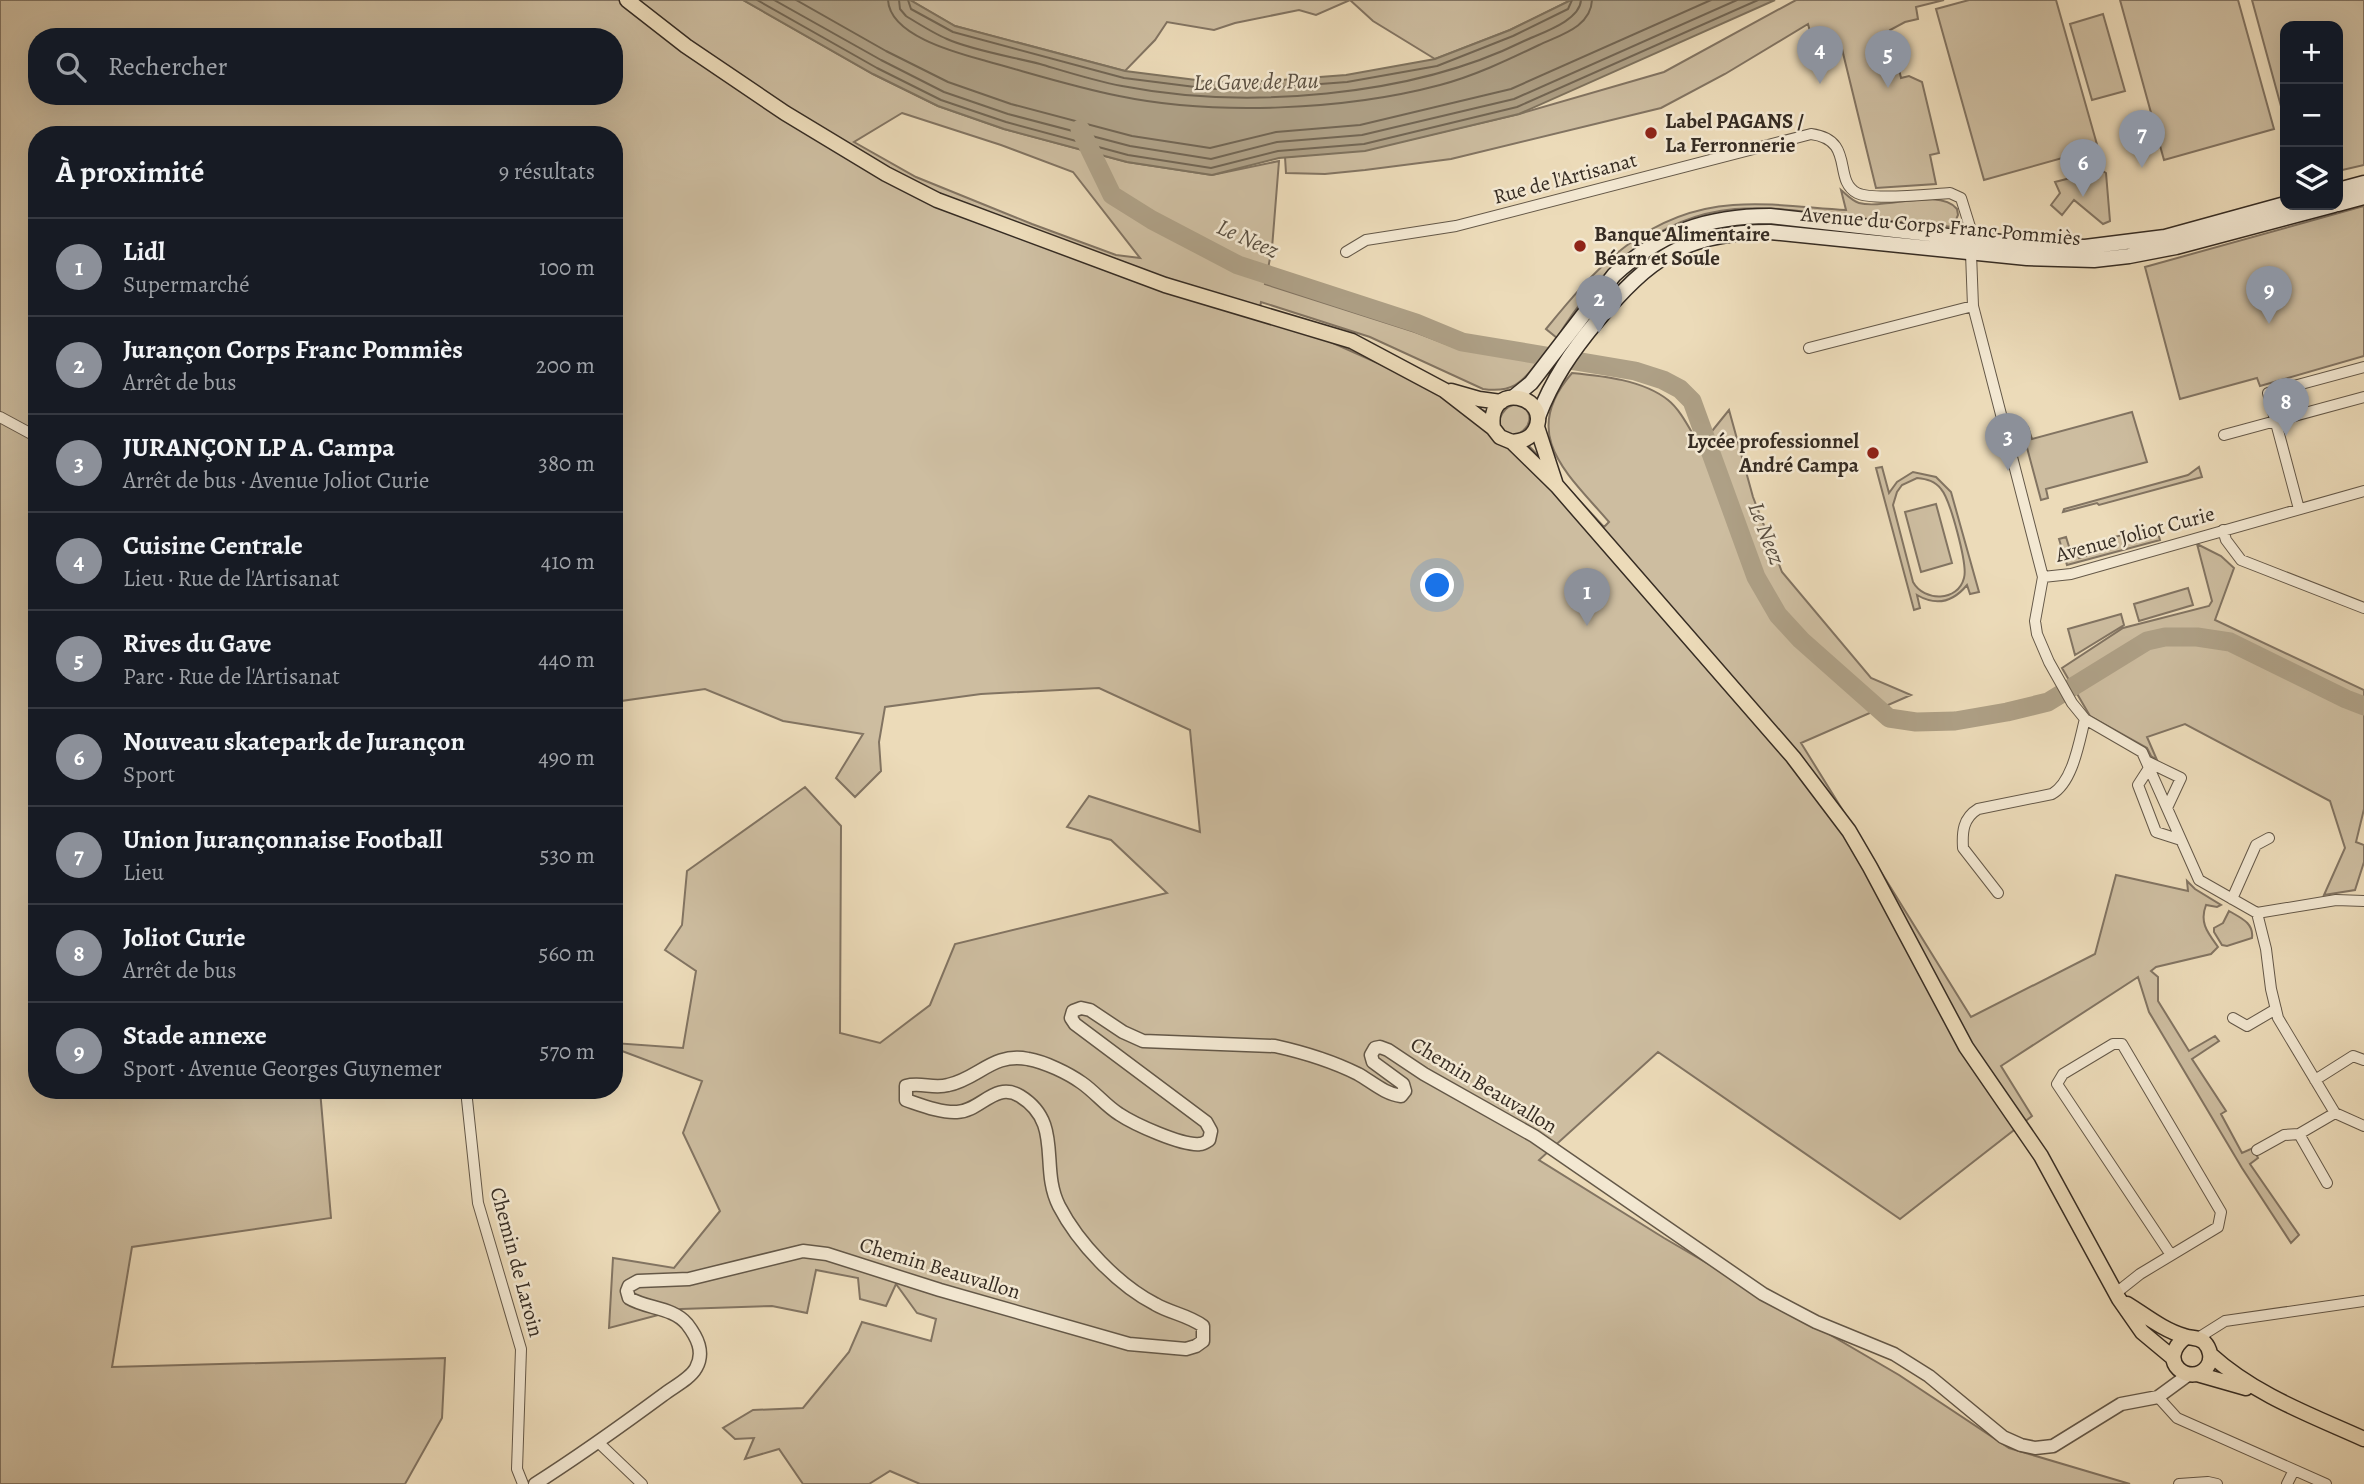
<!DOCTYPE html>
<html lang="fr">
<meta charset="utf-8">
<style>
body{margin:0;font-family:Alegreya,serif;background:#242831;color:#f1f3f6}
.controls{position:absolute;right:21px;top:21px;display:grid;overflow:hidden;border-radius:14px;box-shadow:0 7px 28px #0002}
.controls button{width:63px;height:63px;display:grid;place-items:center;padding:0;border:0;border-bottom:2px solid #363941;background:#171b24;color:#f1f3f6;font:35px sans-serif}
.you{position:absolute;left:1438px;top:586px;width:24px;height:24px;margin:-18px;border:5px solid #fff;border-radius:50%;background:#1a73e8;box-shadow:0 0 0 10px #1a73e833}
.badge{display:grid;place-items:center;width:46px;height:46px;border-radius:50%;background:#8c9099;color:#fff;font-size:23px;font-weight:700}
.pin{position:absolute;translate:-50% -58px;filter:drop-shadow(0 2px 4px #0008)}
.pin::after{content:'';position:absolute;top:37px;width:24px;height:21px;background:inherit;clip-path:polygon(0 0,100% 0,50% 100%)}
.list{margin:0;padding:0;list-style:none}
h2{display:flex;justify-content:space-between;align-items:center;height:91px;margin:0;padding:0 28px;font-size:30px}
h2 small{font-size:23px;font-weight:400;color:#9ea1a6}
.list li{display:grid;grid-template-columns:46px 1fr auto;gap:21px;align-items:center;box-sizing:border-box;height:98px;padding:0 28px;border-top:2px solid #363941}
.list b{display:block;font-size:26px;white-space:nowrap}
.list p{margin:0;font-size:23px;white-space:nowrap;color:#9ea1a6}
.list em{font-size:23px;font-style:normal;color:#9ea1a6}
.icon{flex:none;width:38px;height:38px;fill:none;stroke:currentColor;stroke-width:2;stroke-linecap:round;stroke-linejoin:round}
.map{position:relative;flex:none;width:2364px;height:1484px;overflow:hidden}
.search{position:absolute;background:#171b24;box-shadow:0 7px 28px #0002;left:28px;top:28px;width:595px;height:77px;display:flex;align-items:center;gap:18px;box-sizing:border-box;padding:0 24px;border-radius:28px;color:#9ea1a6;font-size:26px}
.panel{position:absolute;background:#171b24;box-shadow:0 7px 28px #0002;left:28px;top:126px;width:595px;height:973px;border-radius:28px}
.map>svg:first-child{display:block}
.green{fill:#cdbda0;stroke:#827462;stroke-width:2;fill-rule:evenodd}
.water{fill:#aea086;stroke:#7e725e;stroke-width:2}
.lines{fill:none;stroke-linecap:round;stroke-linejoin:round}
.shore{stroke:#726654;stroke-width:2}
.river{stroke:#aea086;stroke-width:19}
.minor-casing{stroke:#645848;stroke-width:12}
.tertiary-casing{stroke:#645848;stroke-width:15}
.secondary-casing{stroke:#362c23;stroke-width:17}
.primary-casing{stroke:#362c23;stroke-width:17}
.minor{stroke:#f3e8d2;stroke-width:10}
.tertiary{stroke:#f3e8d2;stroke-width:12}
.secondary{stroke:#f3e8d2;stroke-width:14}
.primary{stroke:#ecdbb9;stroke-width:14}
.poi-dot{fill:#8f2418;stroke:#f3e8d2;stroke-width:2.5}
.labels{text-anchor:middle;stroke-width:5;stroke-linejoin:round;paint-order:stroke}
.poi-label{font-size:21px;font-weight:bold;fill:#362c23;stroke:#f3e8d2;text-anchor:start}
.street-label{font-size:21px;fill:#362c23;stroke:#f3e8d2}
.water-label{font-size:23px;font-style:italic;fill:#5a4f41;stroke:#f3e8d2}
</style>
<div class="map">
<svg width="2364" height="1484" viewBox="0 0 2364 1484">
<rect width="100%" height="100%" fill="#ecdbb9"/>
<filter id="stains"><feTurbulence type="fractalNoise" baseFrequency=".00286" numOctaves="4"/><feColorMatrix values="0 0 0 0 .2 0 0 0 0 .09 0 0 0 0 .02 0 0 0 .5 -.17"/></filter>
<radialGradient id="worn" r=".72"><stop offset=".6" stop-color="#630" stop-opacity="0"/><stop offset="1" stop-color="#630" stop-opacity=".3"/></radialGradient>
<path class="green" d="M0,0H743L873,74L938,106L1004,129L1127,162L1212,175L1279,161L1272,248L1265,284L1415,332L1454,347L1538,361C1522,384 1511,393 1483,389L1370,337L1261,302L1259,313L1295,326L1500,418C1513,387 1547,418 1518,434L1604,527L1609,522C1568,474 1518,435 1572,373C1603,376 1643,380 1668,400C1681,410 1691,432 1700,446L1729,410L1753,497L1782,572L1871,678L1911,695L1801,743L1971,1017L2095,954L2116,875L2188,891L2187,881L2195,889L2221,905L2217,907L2206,905C2199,923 2208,933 2218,947L2211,954L2156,967L2151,971L2158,977V1001L2189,1051L2215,1036L2219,1041L2192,1059L2226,1111L2221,1114L2242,1153L2253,1148L2258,1158L2250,1164L2299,1235L2291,1243L2242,1168L2149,1012L2138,977L2001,1066L2032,1116L1900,1219L1658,1052L1539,1160L1664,1238L1899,1375L2009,1448L2130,1484H920L890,1471L869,1484H803L779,1449L745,1459L754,1438L735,1439L723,1428L753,1410L803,1408L849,1352L862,1322L931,1341L936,1319L917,1313L896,1284L886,1306L860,1299L858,1278L816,1270L807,1313L772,1306L681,1309L609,1328L613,1258L674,1268L720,1211L683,1133L702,1081L614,1048V1043L683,1048L696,971L665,950L682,925L687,871L805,787L841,826L840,1033L880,1043L930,1005L955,944L1167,893L1111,840L1067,827L1089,796L1200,832L1190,730L1099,688L981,694L885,707L879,742L881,771L855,797L836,778L863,734L783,721L705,689L614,702V135H37V1090H320L331,1218L132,1247L112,1367L445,1358L442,1418L405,1484H0ZM37,37H614V96H37ZM902,113L1001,145L1073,172L1140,258L1116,255L1032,224L916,177L854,142Z
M910,0H1571L1510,30L1435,59L1373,21L1350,0L1316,15L1299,10L1235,23L1214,30L1167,22L1155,40L1125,71L955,26Z
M1796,0H1944L1916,7L1918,19L1905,22L1890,30L1901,78L1909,76L1922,82L1939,153L1930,155L1936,184L1876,188L1842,49L1816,54L1808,24L1725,74L1661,108L1451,159L1365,170L1325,174L1286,173L1285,157L1365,150L1519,114L1664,72Z
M1969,0H2056L2098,148L1984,180L1936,9Z
M2120,0H2238L2274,129L2164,160Z
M2252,0H2364V165L2338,171V26H2285V121Z
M2103,14L2125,91L2092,100L2070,24Z
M2101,170L2106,173L2110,221L2103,224L2074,200L2062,215L2051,205L2060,193L2055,182Z
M1841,190C1847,195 1852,201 1859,203C1885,210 1939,187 1957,209L1958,215L1953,227C1917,223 1882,220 1847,217C1809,212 1773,206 1735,209C1655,216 1597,272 1557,338L1546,329C1596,267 1647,211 1733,205C1770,202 1809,208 1846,210Z
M2364,206V356L2260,386L2257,378L2180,399L2145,267Z
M2132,412L2147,462L2046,489L2048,498L2041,500L2022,429L2028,427L2032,439Z
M1882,467L1889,493L1897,482L1913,472L1936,477L1951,492L1979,592L1970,594L1967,585C1953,602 1936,606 1917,595L1920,608L1914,610L1876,468ZM1917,478C1927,479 1935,481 1941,489C1950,499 1968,565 1964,578C1958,602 1924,602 1913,582L1893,505L1897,492L1902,485Z
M2199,467L2202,477L2099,505L2097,503L2063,512L2064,509L2188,475Z
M1936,504L1952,563L1921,572L1905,512Z
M2156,526L2160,540L2067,565L2059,539L2066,537L2072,556L2078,555L2079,558L2088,555L2086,545L2122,535L2125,543L2140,539L2138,531Z
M2197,544L2221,556L2234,568L2215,620L2364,690V809L2356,842L2364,845V862L2355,890L2324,895L2345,848L2330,801L2185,724L2147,737L2157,760L2151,756L2147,748L2090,716L2062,668L2123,628L2209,606L2212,601Z
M2188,588L2193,605L2139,621L2134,604Z
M2121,614L2124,625L2075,655L2068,629Z
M2229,911C2241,918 2254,923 2252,938L2227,946L2222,945L2214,932V928L2223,923Z"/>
<path class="water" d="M743,0H910L955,26L1125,71L1212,82L1267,81L1346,75L1435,59L1510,30L1571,0H1775L1519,114L1365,151L1279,158L1212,175L1127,162L1004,129L938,106L873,74Z"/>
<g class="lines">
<path class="shore" d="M757,0L877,68L941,100L1006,122L1128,155L1211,168L1278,151L1364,144L1517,107L1758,0
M774,0L881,60L944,92L1008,114L1130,146L1211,159L1277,142L1362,135L1514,99L1737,0
M796,0L886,51L948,82L1011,104L1132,136L1210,148L1276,132L1360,125L1511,89L1711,0
M888,0C890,36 957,53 986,61C1030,73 1074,87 1119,96C1215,116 1346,110 1440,85C1474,76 1508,60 1539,45C1560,35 1591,27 1592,0
M899,0L900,9L906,16C919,24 933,33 947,39C971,50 1013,57 1040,64C1067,72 1095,81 1122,86C1245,110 1411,97 1524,41C1541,33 1580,21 1581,0
M908,0L911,9L953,32L1124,78L1211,89L1267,88L1347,82L1437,66L1513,36L1568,9L1572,0"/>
<path class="river" d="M1080,129L1112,195L1152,220L1238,265L1416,323L1462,342L1635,371L1663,380L1680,389L1692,401L1756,577L1778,615L1801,640L1889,718L1916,722L1955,721L2007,712L2048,702L2147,641L2165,637H2197L2230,642L2346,699L2364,706"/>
<g class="minor-casing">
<path id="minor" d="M1346,252L1366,240L1456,226L1811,134C1856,140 1832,180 1857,193C1873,201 1931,194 1950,193L1961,198L1970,227L1973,306L2043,577L2035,621L2037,634L2049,662L2072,703L2085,719L2142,752L2199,880L2257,913L2266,949L2271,989L2278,1018L2335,1113L2364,1126
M1809,348L1973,306
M0,417L37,437
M2224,435L2364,397
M2299,509L2268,393L2364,367
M2223,530L2226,540L2241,560L2364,608
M2043,577L2071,574L2364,491
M2146,761L2181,778L2167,808
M2149,768L2138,785L2156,832L2181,840
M1998,893L1963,848C1962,832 1963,818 1978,809L2052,794C2073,782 2079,742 2085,719
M2232,899L2256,845L2269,838
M2257,913L2336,900L2364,901
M2233,1018L2247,1026L2276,1009
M2315,1080L2353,1056L2364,1060
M466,1090L478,1203L521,1349L517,1469L523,1484
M2257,1150L2284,1135L2299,1134
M2327,1183L2299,1134L2335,1113
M2116,1293L2140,1274L2218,1227L2221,1212L2122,1044H2113L2063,1074L2057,1084L2171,1255
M2198,1338L2225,1321L2364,1301
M2158,1397L2177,1418L2326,1484
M599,1443L642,1484
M2179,1484L2208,1482L2217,1484
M2287,1484L2294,1470"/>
</g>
<g class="tertiary-casing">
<path id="tertiary" d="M535,1484C579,1456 621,1426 663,1395C673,1387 690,1379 696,1368C705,1352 697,1337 687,1324C673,1307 647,1309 629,1298L627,1291L629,1286L638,1281L689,1279L803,1251L827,1254L940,1290L1129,1344L1186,1349L1196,1346L1203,1341V1326C1188,1315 1170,1313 1155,1304C1118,1285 1078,1243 1059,1206C1039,1167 1064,1123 1020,1096C995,1081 981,1111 957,1112C941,1113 921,1105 906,1100V1086C920,1082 934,1089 948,1085C978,1079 993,1052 1028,1059C1045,1062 1068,1073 1082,1083C1095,1092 1106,1106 1119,1114C1134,1124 1182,1146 1200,1144C1203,1144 1206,1142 1209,1140L1211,1131L1206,1122L1075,1024L1071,1018L1073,1011L1081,1008L1090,1010L1123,1032L1143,1041L1275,1046C1302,1052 1332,1061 1358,1074C1372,1082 1385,1094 1401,1096L1405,1091L1403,1084L1373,1062L1371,1055L1375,1048L1380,1047L1388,1050L1424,1074L1534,1136L1763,1294L1816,1322L1894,1354L1929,1376L2003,1437L2021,1445L2035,1448L2053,1446L2121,1404L2158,1397L2188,1375"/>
</g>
<g class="secondary-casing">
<path id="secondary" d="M2338,190L2364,183
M2338,204L2364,197
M1515,396L1531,383L1614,275C1661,232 1708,216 1770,216L2028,245L2085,247L2165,237L2285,204
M1538,417C1552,380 1572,351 1597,321C1649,258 1686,232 1770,232L2027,258L2094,260L2129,256L2176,247L2334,205"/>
</g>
<g class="primary-casing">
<path id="primary" d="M627,0L686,46L785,113L886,174L937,200L1165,285L1352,341L1444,390L1493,428L1500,437L1512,442L1557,486L1793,757L1849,831L1870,867L1966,1047L2041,1156L2119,1299L2142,1332L2172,1357
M1451,391L1479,399L1501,402
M1537,427L1555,482
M1493,428C1486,379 1553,396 1535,430C1530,439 1522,441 1512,442
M2127,1304C2145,1315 2163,1330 2184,1336C2192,1339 2197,1336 2204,1342C2210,1348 2213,1359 2207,1367C2191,1388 2154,1361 2186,1337
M2211,1355C2255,1395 2311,1415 2364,1439
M2197,1374L2246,1388"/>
</g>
<use href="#minor" class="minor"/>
<use href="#tertiary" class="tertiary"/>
<use href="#secondary" class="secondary"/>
<use href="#primary" class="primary"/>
</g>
<g class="poi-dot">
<circle cx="1651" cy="133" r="7"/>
<circle cx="1580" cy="246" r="7"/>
<circle cx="1873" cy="453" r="7"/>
</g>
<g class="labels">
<g class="poi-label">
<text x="1665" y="128">Label PAGANS /<tspan x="1665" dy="24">La Ferronnerie</tspan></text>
<text x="1594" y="241">Banque Alimentaire<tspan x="1594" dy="24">Béarn et Soule</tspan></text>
<text x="1859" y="448" text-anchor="end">Lycée professionnel<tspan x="1859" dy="24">André Campa</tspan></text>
</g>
<g class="street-label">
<text transform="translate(1565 178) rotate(-15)" y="7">Rue de l'Artisanat</text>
<text transform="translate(1941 226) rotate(5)" y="7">Avenue du Corps Franc Pommiès</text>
<text transform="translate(2135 534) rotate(-15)" y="7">Avenue Joliot Curie</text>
<text transform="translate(1484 1085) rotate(31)" y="7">Chemin Beauvallon</text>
<text transform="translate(517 1262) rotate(75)" y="7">Chemin de Laroin</text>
<text transform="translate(940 1268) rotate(17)" y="7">Chemin Beauvallon</text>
</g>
<g class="water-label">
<text transform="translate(1256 81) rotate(-1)" y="8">Le Gave de Pau</text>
<text transform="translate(1248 238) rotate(24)" y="8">Le Neez</text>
<text transform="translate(1767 533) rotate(69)" y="8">Le Neez</text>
</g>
</g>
<rect width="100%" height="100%" filter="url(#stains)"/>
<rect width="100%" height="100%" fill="url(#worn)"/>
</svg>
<div class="controls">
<button>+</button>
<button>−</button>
<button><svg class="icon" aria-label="layers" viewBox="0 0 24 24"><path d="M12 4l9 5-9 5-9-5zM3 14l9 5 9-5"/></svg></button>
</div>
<div class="you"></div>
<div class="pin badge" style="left:1587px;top:626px">1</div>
<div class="pin badge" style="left:1599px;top:333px">2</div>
<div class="pin badge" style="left:2008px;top:471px">3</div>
<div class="pin badge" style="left:1820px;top:84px">4</div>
<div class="pin badge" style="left:1888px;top:88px">5</div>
<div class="pin badge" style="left:2083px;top:197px">6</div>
<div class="pin badge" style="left:2142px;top:168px">7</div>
<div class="pin badge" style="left:2286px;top:436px">8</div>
<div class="pin badge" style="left:2269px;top:324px">9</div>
<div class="search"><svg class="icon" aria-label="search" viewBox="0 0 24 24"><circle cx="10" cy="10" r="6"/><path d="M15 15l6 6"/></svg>Rechercher</div>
<section class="panel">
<h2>À proximité<small>9 résultats</small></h2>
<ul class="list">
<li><span class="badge">1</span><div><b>Lidl</b><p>Supermarché</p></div><em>100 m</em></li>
<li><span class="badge">2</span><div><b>Jurançon Corps Franc Pommiès</b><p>Arrêt de bus</p></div><em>200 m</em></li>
<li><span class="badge">3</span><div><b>JURANÇON LP A. Campa</b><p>Arrêt de bus · Avenue Joliot Curie</p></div><em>380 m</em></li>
<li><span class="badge">4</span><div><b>Cuisine Centrale</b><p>Lieu · Rue de l'Artisanat</p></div><em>410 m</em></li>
<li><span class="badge">5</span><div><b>Rives du Gave</b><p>Parc · Rue de l'Artisanat</p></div><em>440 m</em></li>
<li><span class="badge">6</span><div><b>Nouveau skatepark de Jurançon</b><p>Sport</p></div><em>490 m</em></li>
<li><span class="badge">7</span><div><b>Union Jurançonnaise Football</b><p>Lieu</p></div><em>530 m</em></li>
<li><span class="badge">8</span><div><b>Joliot Curie</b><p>Arrêt de bus</p></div><em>560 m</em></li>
<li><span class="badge">9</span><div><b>Stade annexe</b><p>Sport · Avenue Georges Guynemer</p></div><em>570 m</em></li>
</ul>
</section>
</div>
